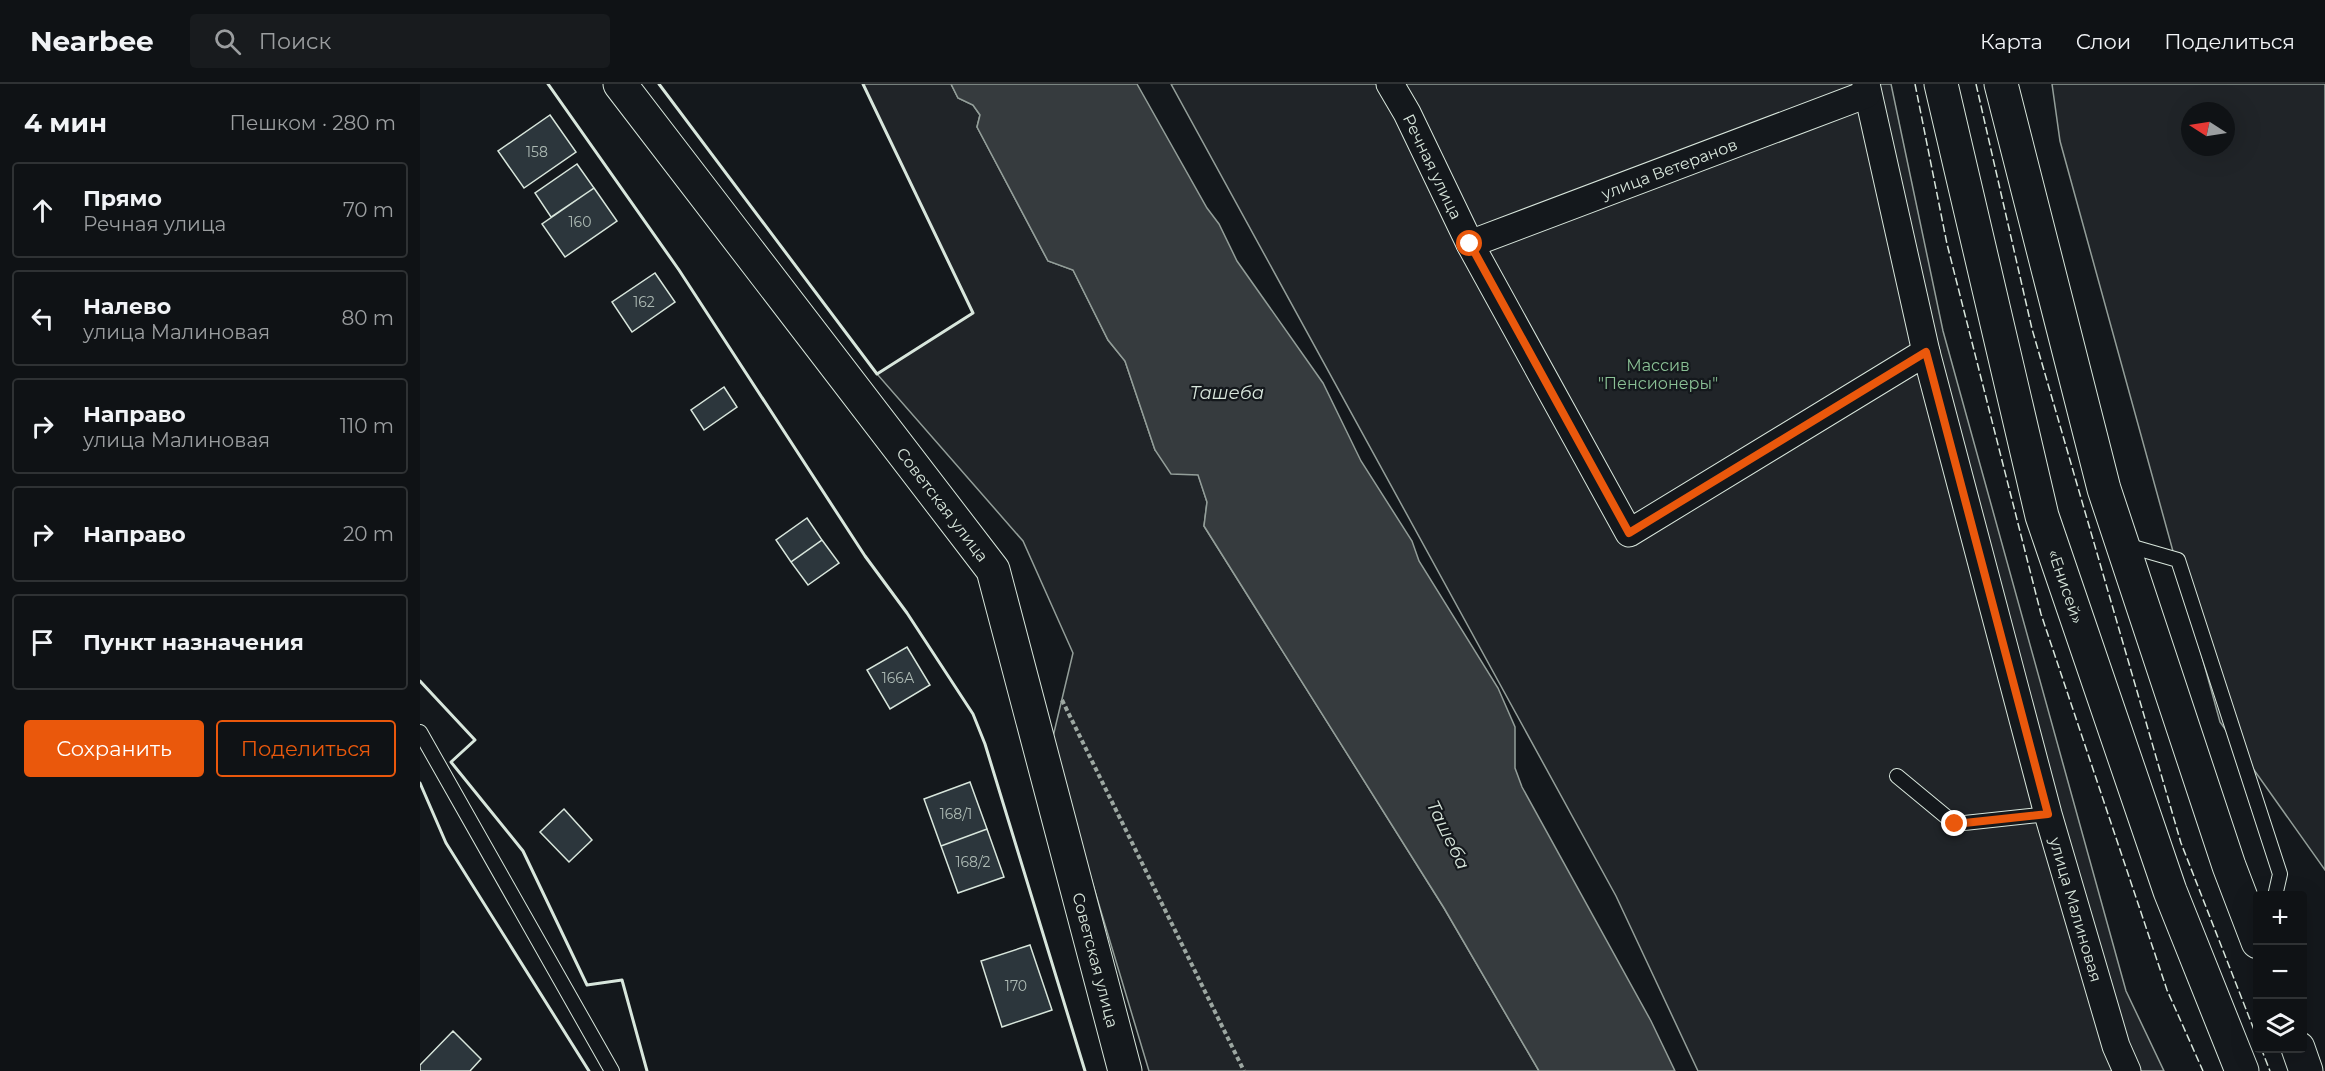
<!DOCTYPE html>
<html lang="ru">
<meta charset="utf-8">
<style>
body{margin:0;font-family:Montserrat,sans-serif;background:#181b1e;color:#f1f3f6}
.controls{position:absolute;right:18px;bottom:18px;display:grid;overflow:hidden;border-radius:6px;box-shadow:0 6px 24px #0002}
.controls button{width:54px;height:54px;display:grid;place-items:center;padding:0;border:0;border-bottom:2px solid #2f3234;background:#0f1215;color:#f1f3f6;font:30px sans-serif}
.compass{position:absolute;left:1761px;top:18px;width:54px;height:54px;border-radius:50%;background:#0f1215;box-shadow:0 6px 24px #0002;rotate:282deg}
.stop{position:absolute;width:18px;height:18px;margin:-14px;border:4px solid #ea580c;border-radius:50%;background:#fff}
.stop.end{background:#ea580c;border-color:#fff;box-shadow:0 2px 6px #0008}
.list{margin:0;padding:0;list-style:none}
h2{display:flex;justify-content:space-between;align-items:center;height:78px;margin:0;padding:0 24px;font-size:26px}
h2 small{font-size:20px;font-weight:400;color:#9b9ea0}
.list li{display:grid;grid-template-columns:39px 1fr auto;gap:18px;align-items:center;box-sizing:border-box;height:96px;margin:0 12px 12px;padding:0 12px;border:2px solid #2f3234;border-radius:6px}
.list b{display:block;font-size:22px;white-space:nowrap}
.list p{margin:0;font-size:20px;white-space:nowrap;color:#9b9ea0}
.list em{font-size:20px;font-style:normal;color:#9b9ea0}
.actions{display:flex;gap:12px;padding:18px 24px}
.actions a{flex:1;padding:14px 0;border:2px solid #ea580c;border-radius:6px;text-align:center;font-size:21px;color:#ea580c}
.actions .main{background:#ea580c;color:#fff}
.icon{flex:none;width:33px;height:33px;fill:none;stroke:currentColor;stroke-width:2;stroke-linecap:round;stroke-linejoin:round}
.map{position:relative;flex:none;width:1905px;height:987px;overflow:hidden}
header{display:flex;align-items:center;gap:36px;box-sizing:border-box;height:84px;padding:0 30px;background:#0f1215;border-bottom:2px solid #2f3234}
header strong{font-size:28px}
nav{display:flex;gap:33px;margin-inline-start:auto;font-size:21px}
.search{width:420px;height:54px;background:#181b1e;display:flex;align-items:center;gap:15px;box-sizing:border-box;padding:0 21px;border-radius:6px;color:#9b9ea0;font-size:22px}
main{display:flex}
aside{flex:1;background:#0f1215}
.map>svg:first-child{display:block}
.green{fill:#202428;stroke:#939e99;stroke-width:1.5;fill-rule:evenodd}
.water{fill:#363b3e;stroke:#939e99;stroke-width:1.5}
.building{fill:#2c363c;stroke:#d8e6dc;stroke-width:1.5}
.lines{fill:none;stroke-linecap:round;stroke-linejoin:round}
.service-casing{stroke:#d8e6dc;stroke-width:16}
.minor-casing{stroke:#d8e6dc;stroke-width:29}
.tertiary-casing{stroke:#d8e6dc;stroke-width:35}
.trunk-casing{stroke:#d8e6dc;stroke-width:35}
.path{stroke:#9da8a2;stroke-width:4;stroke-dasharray:4.5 3;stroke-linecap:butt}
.service{stroke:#14181c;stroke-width:14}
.minor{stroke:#14181c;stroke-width:27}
.tertiary{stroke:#14181c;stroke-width:33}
.trunk{stroke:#14181c;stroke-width:33}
.fence{stroke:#d8e6dc;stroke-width:1.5;stroke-dasharray:8 3;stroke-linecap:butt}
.wall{stroke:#d8e6dc;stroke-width:3}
.route{stroke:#ea580c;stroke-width:8}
.labels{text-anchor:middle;stroke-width:4.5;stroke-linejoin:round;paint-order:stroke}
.number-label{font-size:14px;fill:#adbab4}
.street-label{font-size:16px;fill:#d8e6dc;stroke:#14181c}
.park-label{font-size:16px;fill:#8ac095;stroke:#14181c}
.water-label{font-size:18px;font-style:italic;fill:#d8e6dc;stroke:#14181c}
</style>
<header>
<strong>Nearbee</strong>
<div class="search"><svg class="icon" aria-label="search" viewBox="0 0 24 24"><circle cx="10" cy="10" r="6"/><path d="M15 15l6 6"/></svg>Поиск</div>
<nav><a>Карта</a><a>Слои</a><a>Поделиться</a></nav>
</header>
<main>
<aside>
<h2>4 мин<small>Пешком · 280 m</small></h2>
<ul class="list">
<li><svg class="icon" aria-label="ahead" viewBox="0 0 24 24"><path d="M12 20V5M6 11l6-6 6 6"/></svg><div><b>Прямо</b><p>Речная улица</p></div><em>70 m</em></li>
<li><svg class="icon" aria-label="left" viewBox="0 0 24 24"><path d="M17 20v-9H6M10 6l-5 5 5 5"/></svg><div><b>Налево</b><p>улица Малиновая</p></div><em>80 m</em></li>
<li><svg class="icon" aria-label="right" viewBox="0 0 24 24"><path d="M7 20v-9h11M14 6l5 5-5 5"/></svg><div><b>Направо</b><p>улица Малиновая</p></div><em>110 m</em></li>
<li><svg class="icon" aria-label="right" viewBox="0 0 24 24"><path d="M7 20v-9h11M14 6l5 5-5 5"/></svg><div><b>Направо</b></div><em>20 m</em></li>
<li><svg class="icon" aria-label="arrive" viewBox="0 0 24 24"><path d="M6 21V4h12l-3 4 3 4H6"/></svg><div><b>Пункт назначения</b></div></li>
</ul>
<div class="actions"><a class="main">Сохранить</a><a>Поделиться</a></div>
</aside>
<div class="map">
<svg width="1905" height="987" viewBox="0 0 1905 987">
<rect width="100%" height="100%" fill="#14181c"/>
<path class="green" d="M443,0H531L538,14L553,21L560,31L557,43L628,177L653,186L688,256L705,277L735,366L778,390L787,418L784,442L1024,824L1119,987H729L631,661L653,569L603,457L457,290L553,229Z
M751,0H1471L1523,247L1706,907L1744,987H1278L1196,812Z
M1632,0H1905V786L1800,638L1640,57ZM1770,27H1806V63H1770Z"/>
<path class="water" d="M531,0H717L787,124L799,140L817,177L903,299L941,377L992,457L999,477L1078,604L1095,643V684L1102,703L1231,937L1255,987H1119L1024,824L784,442L787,418L778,391L751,390L735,366L705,277L688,256L653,186L628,177L557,43L560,31L553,21L538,14Z"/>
<path class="building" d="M130,31L156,68L104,104L78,67Z
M157,80L174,104L131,133L115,109Z
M174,104L197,137L145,173L122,140Z
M235,189L255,218L212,248L192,218Z
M304,303L317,323L284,346L271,326Z
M387,434L402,456L371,478L356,456Z
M402,456L419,479L388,501L371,478Z
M487,563L510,601L470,625L447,586Z
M550,698L567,745L521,762L504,715Z
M144,725L172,756L149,778L120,748Z
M567,745L584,793L538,809L521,762Z
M610,861L632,926L582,943L561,877Z
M33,947L61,975L50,987H0V981Z"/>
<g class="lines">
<g class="service-casing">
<path id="service" d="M1706,461L1758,476L1860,790L1855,812
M0,648L192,987
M1477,692L1535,740L1628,730"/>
</g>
<g class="minor-casing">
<g id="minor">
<path id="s1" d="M970,0L987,29L1050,160L1209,449L1506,268L1628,730L1696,962L1707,987"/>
<path d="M1446,0L1506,268"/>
<path id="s2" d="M1050,160L1447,10"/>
</g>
</g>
<g class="tertiary-casing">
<g id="tertiary">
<path id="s3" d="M200,0L573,486L705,987"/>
</g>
</g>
<g class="trunk-casing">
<g id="trunk">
<path id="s4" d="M1521,0L1622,432L1750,807L1822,987"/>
<path d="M1581,0L1684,405L1809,782L1838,858"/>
<path d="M1878,964L1886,987"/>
</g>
</g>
<path class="path" d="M642,616L824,987"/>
<use href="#service" class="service"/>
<use href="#minor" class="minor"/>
<use href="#tertiary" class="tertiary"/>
<use href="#trunk" class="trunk"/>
<path class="fence" d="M1495,0L1527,160L1621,530L1747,906L1783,987
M1556,0L1612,245L1761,759L1838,956
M1841,964L1850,987"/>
<path class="wall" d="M128,0L259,186L445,472L487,529L553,630L565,660L665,987
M239,0L457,290L553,229L443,0
M0,597L55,656L31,678L103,767L167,901L202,896L227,987
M0,699L26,759L169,987"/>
</g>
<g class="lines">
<path class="route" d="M1050,160L1209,449L1506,268L1628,730L1535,740"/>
</g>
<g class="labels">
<g class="number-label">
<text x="117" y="73">158</text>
<text x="160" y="143">160</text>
<text x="224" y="223">162</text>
<text x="478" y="599">166А</text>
<text x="536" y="735">168/1</text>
<text x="553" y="783">168/2</text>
<text x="596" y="907">170</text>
</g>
<g class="street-label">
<text dy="6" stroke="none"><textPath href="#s1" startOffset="93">Речная улица</textPath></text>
<text dy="6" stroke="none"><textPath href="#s2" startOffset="213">улица Ветеранов</textPath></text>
<text dy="6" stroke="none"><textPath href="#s3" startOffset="530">Советская улица</textPath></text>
<text dy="6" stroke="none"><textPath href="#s4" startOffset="518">«Енисей»</textPath></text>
<text dy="6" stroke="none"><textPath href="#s1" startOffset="1434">улица Малиновая</textPath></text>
<text dy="6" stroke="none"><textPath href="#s3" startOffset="1016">Советская улица</textPath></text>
</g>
<g class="park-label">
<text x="1238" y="287">Массив<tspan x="1238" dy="18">"Пенсионеры"</tspan></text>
</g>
<g class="water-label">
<text x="807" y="315">Ташеба</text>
<text transform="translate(1028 751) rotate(64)" y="6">Ташеба</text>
</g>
</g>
</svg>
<div class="controls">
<button>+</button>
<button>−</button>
<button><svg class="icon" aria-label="layers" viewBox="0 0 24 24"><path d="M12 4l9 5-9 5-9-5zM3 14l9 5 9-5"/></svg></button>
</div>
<svg class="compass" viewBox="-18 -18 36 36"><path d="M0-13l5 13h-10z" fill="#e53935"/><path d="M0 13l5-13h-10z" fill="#9b9ea0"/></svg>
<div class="stop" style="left:1050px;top:160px"></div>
<div class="stop end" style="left:1535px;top:740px"></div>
</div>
</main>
